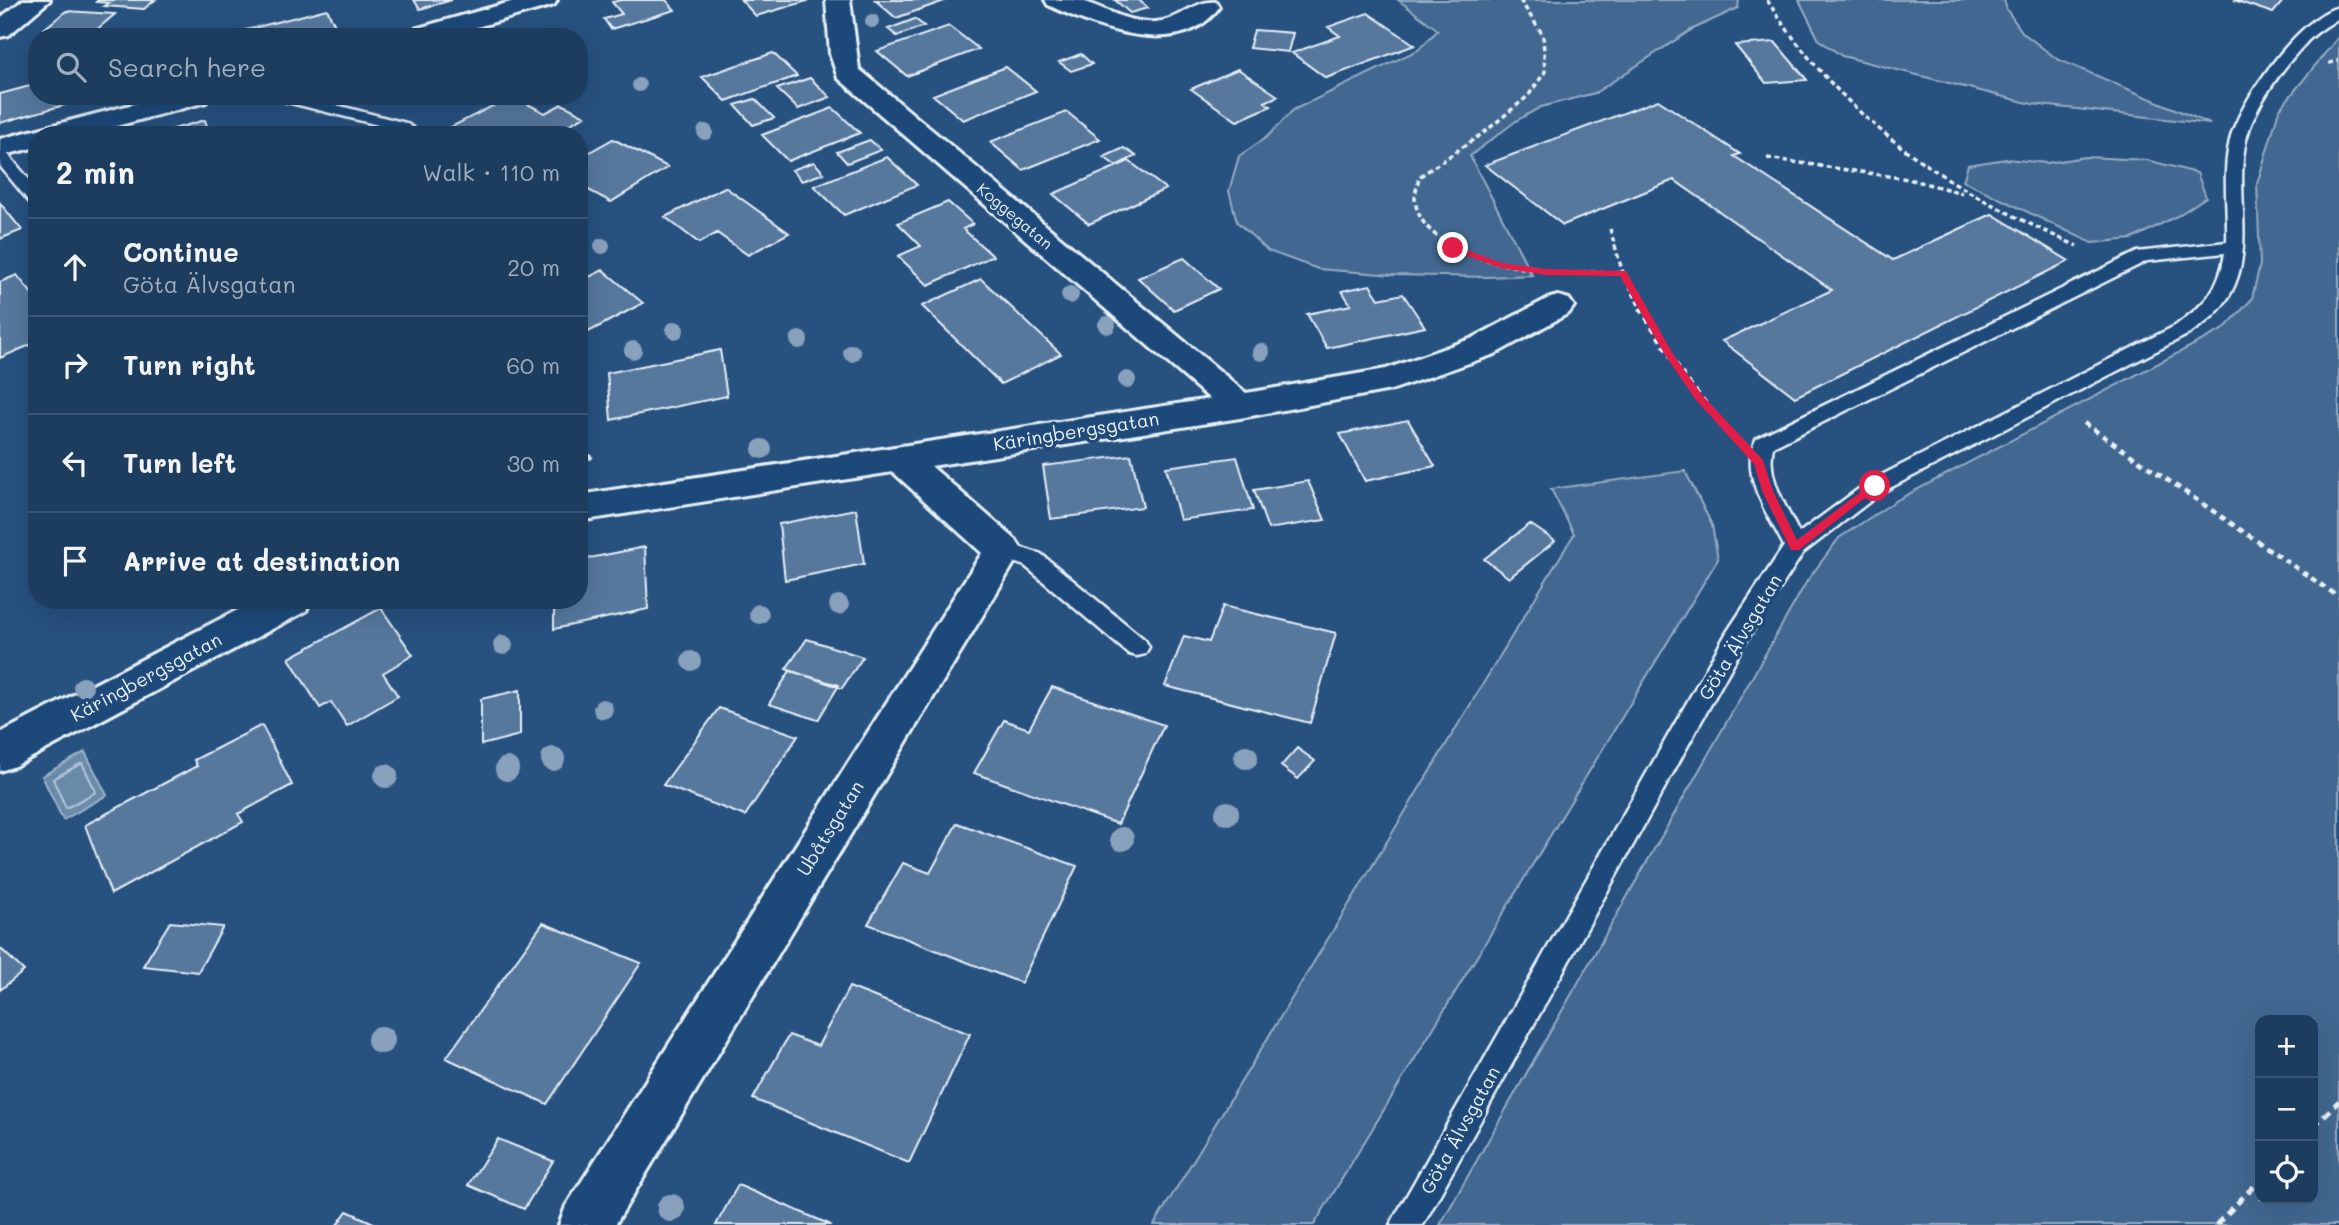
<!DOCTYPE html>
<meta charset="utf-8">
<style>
body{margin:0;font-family:Mali,sans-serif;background:#254465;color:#f1f3f6}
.controls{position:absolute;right:21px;bottom:21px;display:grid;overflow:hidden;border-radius:14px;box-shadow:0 7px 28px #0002}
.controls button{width:63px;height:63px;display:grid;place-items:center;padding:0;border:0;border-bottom:2px solid #3b5674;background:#1d3d5f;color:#f1f3f6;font:35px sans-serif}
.stop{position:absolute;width:21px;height:21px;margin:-16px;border:5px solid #e11d48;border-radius:50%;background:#fff}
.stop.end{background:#e11d48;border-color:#fff;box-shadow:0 2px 7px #0008}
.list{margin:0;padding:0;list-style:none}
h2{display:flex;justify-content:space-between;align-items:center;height:91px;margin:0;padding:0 28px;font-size:30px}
h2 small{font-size:23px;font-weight:400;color:#a0aebd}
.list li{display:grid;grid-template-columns:46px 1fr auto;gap:21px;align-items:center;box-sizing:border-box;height:98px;padding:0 28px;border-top:2px solid #3b5674}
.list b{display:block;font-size:26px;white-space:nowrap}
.list p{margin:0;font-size:23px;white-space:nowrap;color:#a0aebd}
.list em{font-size:23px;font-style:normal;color:#a0aebd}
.icon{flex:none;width:38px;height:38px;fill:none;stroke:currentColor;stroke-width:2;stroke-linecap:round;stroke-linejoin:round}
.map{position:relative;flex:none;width:2339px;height:1225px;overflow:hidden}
.search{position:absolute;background:#1d3d5f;box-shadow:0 7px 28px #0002;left:28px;top:28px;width:560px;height:77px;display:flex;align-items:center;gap:18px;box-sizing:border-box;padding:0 24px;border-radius:28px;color:#a0aebd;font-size:26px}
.panel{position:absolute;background:#1d3d5f;box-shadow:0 7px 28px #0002;left:28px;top:126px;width:560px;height:483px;border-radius:28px}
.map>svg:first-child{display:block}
.green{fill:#436891;stroke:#96acc4;stroke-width:2;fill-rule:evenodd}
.water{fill:#6b8aaa;stroke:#9db3c9;stroke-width:2}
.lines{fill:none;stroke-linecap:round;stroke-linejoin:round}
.shore{stroke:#b6c8d9;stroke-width:2}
.building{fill:#57789d;stroke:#e8f1f8;stroke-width:2}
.service-casing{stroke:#e8f1f8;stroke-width:5}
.minor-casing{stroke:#e8f1f8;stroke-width:6}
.path-far2{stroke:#e8f1f8;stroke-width:3.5;stroke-dasharray:5 3.5;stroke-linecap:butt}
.path-far1{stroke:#e8f1f8;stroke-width:4.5;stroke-dasharray:6 5;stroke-linecap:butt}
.path{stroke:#e8f1f8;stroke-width:5;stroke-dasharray:9 6;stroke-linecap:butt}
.service{fill:#1f4a7a;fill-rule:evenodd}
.minor{fill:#1f4a7a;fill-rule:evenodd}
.tree{fill:#88a1bc}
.route{fill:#e11d48}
.labels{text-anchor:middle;stroke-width:7;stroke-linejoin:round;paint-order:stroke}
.far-street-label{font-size:16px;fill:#e8f1f8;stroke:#1f4a7a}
.street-label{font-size:19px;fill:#e8f1f8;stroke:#1f4a7a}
</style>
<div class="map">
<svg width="2339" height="1225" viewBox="0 0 2339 1225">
<rect width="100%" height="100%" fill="#27517f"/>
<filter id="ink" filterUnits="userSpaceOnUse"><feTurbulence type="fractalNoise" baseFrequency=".0143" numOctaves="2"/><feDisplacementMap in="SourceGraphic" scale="14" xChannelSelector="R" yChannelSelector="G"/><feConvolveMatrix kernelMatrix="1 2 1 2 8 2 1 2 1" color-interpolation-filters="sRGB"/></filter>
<g filter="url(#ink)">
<path class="green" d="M1398,0H1739L1738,8L1691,30L1595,93L1541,107L1516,121L1470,156L1532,275L1488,277L1394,275L1318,269L1268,251L1237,222L1229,191L1239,156L1268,136L1293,110L1418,50L1438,30Z
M1799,0H2004L2007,10L2023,33L2057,59L2210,124L2032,104L1842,56L1819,40Z
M2339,36V1225H1440L1807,581L1839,538L1897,500L2224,329L2252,299L2260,264L2257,184L2279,110ZM2260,1020H2313V1199H2260Z
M2085,157L2147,160L2197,173L2206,197L2179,215L2132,239L2092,243L1963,181L1968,165L2006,159L2047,163Z
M1685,471L1712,525L1718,559L1314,1225H1154L1574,534L1551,489Z"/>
<path class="water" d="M85,752L107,795L63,820L42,776Z"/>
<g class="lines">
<path class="shore" d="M82,763L96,792L66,808L53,779Z"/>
</g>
<path class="building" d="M98,0H155L144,9L104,6L109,3L96,2Z
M414,0H452L420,9Z
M621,0H666L675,10L611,29L604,19L622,14L612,2Z
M741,0H806L807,1L756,16Z
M875,0H947L896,18Z
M1115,0H1139L1148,8L1130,13Z
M2234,0H2279L2283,1L2273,13Z
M327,9L339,34L329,37H219Z
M66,11L115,14L94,32L44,29Z
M1368,13L1415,45L1326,78L1292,53L1340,36L1328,27Z
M915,19L924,26L897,36L888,29Z
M949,26L979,49L907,76L877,51Z
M1254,30L1293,33L1288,52L1249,48Z
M1775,42L1807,80L1766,83L1735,45Z
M773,53L797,76L726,101L702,77Z
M1081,54L1092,64L1071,71L1059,62Z
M1006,67L1036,91L963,120L933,95Z
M1238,69L1278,96L1265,102L1271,106L1237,121L1191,89Z
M810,78L830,97L798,109L777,89Z
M37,84V96H85L86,99L0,123V94Z
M512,96L545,113L562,104L585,116L550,135H456L447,129Z
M755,99L774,118L753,125L735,105Z
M1658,100L1740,154L1734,156L1893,260L1992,214L2069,261L1795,397L1722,341L1832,290L1674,180L1563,225L1485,165Z
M833,108L860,133L788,161L762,135Z
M1067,112L1100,139L1023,170L990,142Z
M205,120L210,135H153Z
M613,139L668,167L611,202L579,185V158Z
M870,140L881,150L847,163L837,152Z
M1124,148L1136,156L1116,166L1104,157Z
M887,157L917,185L844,215L814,186Z
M1129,161L1166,189L1089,224L1053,194Z
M814,162L824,173L802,181L792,170Z
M725,187L789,233L748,255L717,233L699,243L665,217Z
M948,202L973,224L963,229L993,256L928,285L898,256L921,246L898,223Z
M0,203L22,230L0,239Z
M1184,258L1219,289L1174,310L1138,278Z
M603,270L643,303L579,337V282Z
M17,275L37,300V342L0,358V282Z
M981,279L1061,354L1001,384L922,306Z
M1370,285L1379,299L1403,294L1425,327L1327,348L1307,314L1351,305L1342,291Z
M720,350L727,396L611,420L607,373Z
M1408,420L1435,466L1365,481L1340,434Z
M1131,455L1143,507L1051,519L1043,466Z
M1237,457L1253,510L1180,520L1166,467Z
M1308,481L1325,520L1268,529L1254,490Z
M856,509L864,564L785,580L779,524Z
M1530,524L1555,541L1509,578L1484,559Z
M645,547L648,609L554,629V600H579V560Z
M1223,606L1336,633L1310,723L1165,686L1184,636L1209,642Z
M381,608L413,655L383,673L398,696L347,726L331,702L320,708L289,658Z
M807,639L863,657L842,688L786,669Z
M790,671L839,685L818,720L769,704Z
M1052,687L1164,725L1118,824L974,773L1004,720L1029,729Z
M520,690V735L481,745V699Z
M719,708L798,736L745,816L663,785Z
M262,725L292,785L238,814L243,822L111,894L85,825L197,766L194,760Z
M1297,748L1315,761L1298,779L1281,766Z
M957,823L1077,866L1021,983L868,924L903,863L930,873Z
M170,922L223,927L198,972L143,966Z
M543,923L641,963L547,1104L446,1058Z
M0,948L24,971L0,990Z
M849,987L970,1034L909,1163L753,1099L789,1035L818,1046Z
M498,1139L553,1161L524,1209L468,1185Z
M738,1185L831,1225H716Z
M347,1211L378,1225H337Z"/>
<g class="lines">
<g class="service-casing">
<path id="service" d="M2339,7V18C2327,26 2314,33 2305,44C2282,68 2254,107 2246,140C2232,200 2264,266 2214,315C2207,322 2197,328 2189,334L1882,492L1803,553L1743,646L1423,1225H1390L1727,632L1784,546C1769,516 1737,471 1757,438L2137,252L2227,242C2228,208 2222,173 2230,140C2239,102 2300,16 2339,7ZM2225,253C2219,291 2205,304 2175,326L1868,482L1799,533C1786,506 1766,477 1773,447L2147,261Z
M273,96H301L406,123L423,135H403L394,129L275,99Z
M0,150L6,152L37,189V205L31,204L0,166Z
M1003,542L1041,554L1145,640L1149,647L1145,654L1137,656L1129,654L1025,566L995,556L992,550L995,544Z"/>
</g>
<g class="minor-casing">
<path id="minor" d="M23,0H50L9,35L0,37V18Z
M518,0H557L554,5L442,37H401L404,32Z
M826,0H850L859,69L1246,393L1386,369L1473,338L1547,299L1558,296L1569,299L1574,306L1569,313L1495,354L1391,390L1240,418L931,466L1016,540L1022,550L615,1225H559L566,1206L982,553L893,472L579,521V495L1210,399L838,78L830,54Z
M1045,0C1055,0 1068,0 1078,0C1105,7 1126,24 1156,22C1181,20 1194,0 1216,2L1219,7C1181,62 1095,27 1048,5Z
M165,96H210L206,102L83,135H37V147L0,156V139Z
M257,600H311L306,611L15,766L0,771V733Z"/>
</g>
<path class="path-far2" d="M1520,0L1543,35L1545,72L1528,96L1486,131L1419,177C1418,183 1415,192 1415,199C1419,248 1497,264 1535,270
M1767,0C1849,126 1942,185 2077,246
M2329,63L2339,61
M1767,158L1908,179L1962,193
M1610,229L1622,270L1641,309
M1582,272L1623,273"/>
<path class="path-far1" d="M1640,308L1684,377L1729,432
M2084,423L2339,597
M579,448L595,461"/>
<path class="path" d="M2313,1127L2339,1101
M2216,1225L2260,1180"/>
<use href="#service" class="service"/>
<use href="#minor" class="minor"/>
</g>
<g class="tree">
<circle cx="872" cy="21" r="7"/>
<circle cx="639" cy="85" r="7"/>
<circle cx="705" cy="132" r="8"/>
<circle cx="602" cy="246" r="8"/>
<circle cx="1070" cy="295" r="9"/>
<circle cx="1107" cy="325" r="9"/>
<circle cx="675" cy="330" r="9"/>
<circle cx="799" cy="340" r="9"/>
<circle cx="633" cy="350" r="9"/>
<circle cx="1261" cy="352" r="9"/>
<circle cx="852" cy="353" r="9"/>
<circle cx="1127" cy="380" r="9"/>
<circle cx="762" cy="449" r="10"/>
<circle cx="839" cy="605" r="10"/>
<circle cx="759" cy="614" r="10"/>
<circle cx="503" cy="645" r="10"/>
<circle cx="691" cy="661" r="10"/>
<circle cx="83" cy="687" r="10"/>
<circle cx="603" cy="709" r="10"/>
<circle cx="1246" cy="757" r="12"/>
<circle cx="553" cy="759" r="12"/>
<circle cx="507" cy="769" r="12"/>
<circle cx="386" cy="776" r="12"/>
<circle cx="1227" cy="813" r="12"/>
<circle cx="1122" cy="839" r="12"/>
<circle cx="381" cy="1040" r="14"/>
<circle cx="671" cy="1208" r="14"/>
</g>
</g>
<path class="route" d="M1453,245L1502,263L1546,269L1626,271L1673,354L1703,396L1763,460L1773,491L1797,540L1871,484H1878L1880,486L1799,550H1791L1762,491L1754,464L1696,400L1665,355L1620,276L1546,275L1501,268L1450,250V246Z"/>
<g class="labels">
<g class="far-street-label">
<text transform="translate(1015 216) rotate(40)" y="6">Koggegatan</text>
</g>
<g class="street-label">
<text transform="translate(1076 431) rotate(-9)" y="7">Käringbergsgatan</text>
<text transform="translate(1740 637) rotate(-59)" y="7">Göta Älvsgatan</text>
<text transform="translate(146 677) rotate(-28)" y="7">Käringbergsgatan</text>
<text transform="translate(830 828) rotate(-58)" y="7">Ubåtsgatan</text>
<text transform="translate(1460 1130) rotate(-61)" y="7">Göta Älvsgatan</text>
</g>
</g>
</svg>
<div class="controls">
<button>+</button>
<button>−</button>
<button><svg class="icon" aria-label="locate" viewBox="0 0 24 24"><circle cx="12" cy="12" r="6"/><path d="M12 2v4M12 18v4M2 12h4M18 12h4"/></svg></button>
</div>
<div class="stop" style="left:1875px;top:486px"></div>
<div class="stop end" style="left:1453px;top:248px"></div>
<div class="search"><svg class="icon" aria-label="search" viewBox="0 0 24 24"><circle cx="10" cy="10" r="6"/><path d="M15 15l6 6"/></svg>Search here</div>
<section class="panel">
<h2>2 min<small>Walk · 110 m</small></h2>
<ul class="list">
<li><svg class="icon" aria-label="ahead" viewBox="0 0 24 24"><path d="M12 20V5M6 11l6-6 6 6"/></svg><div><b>Continue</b><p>Göta Älvsgatan</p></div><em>20 m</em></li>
<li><svg class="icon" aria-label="right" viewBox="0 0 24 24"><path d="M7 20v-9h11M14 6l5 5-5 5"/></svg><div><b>Turn right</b></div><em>60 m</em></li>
<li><svg class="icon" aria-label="left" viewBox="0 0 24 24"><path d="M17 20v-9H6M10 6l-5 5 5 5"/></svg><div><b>Turn left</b></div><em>30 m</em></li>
<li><svg class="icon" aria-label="arrive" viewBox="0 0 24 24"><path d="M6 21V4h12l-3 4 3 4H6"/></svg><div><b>Arrive at destination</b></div></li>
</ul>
</section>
</div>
